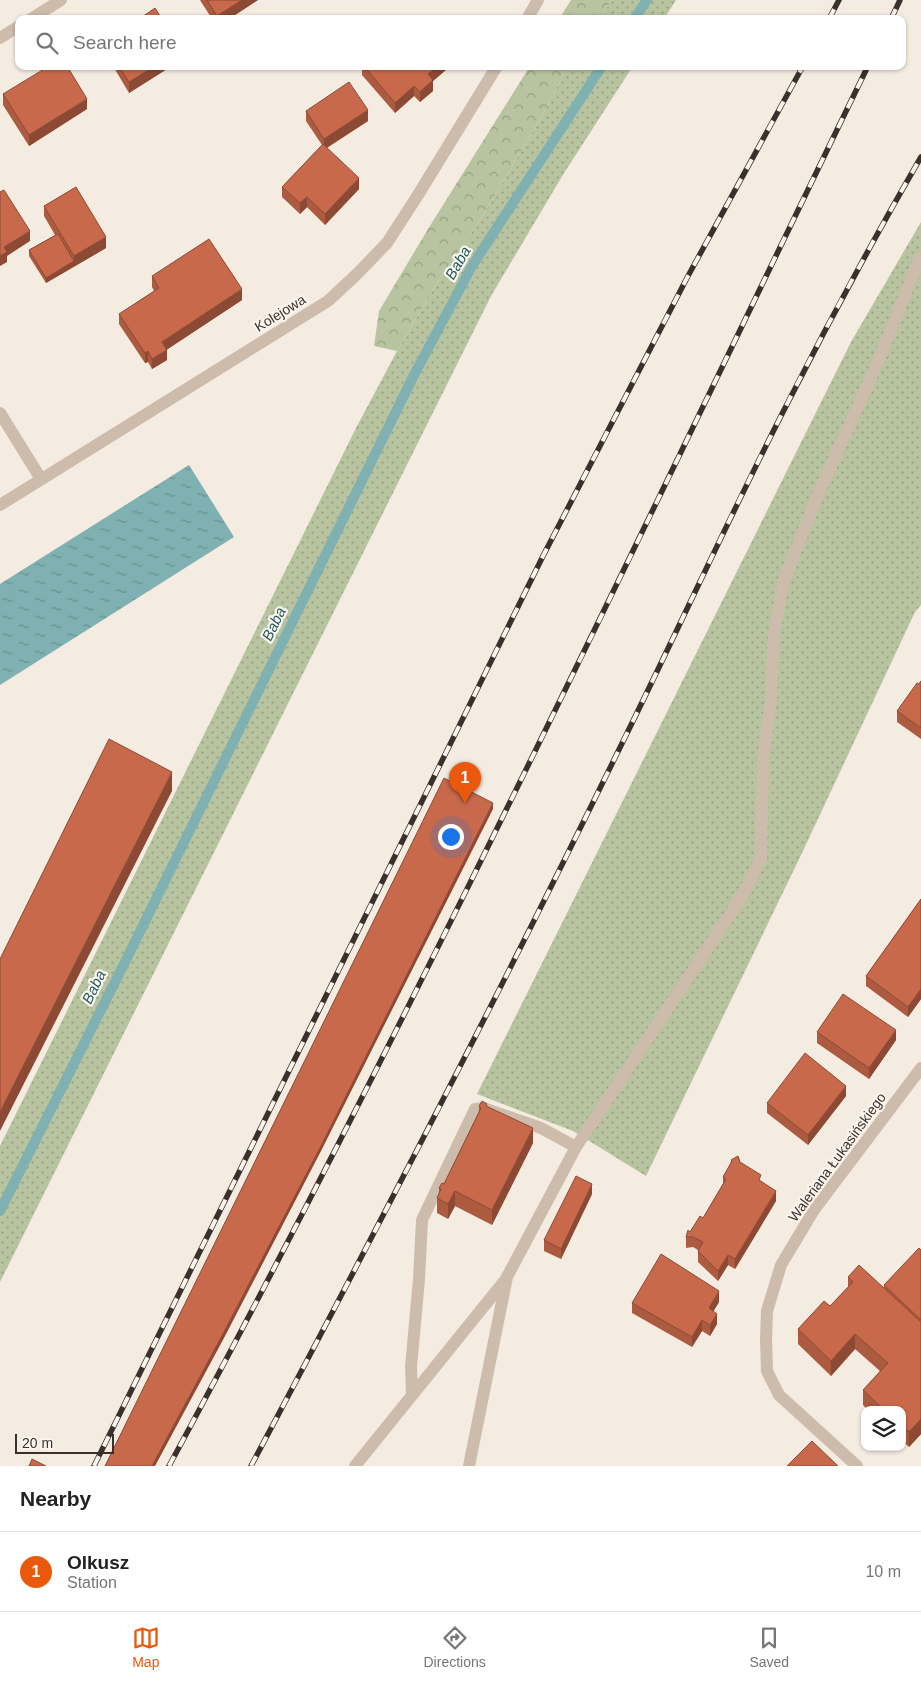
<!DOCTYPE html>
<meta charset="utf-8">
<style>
body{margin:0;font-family:Arial,sans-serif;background:#f2f2f2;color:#222}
.controls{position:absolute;right:15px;bottom:15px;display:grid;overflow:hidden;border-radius:10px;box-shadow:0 1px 4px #0004}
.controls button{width:45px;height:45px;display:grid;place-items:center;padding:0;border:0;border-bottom:1px solid #e0e0e0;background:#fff;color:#222;font:25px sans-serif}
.scale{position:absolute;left:15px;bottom:12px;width:99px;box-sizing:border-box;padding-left:5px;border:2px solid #3b302b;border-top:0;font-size:14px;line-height:18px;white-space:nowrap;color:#3b302b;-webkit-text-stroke:4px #fbf5ee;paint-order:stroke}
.you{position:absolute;left:450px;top:836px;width:18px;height:18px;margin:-12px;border:4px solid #fff;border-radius:50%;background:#1a73e8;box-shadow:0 0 0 8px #1a73e833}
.badge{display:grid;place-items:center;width:32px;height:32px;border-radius:50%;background:#ea580c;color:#fff;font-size:16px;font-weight:700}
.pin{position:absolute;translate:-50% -41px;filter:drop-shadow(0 1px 2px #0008)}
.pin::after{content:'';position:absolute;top:26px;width:18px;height:15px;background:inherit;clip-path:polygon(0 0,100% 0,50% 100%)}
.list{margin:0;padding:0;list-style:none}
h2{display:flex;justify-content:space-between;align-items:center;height:65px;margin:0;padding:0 20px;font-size:21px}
h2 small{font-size:16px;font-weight:400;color:#767676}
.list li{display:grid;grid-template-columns:32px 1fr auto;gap:15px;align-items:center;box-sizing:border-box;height:80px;padding:0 20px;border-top:1px solid #e0e0e0}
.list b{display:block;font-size:19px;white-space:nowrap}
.list p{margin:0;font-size:16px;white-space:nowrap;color:#767676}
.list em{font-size:16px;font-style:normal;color:#767676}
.icon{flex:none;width:28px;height:28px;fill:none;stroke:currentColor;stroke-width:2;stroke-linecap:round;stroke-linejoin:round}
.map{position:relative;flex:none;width:921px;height:1466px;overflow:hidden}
.search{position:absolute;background:#fff;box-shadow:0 1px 4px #0004;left:15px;right:15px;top:15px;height:55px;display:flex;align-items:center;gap:12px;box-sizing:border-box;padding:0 18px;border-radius:10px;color:#767676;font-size:19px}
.sheet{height:145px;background:#fff}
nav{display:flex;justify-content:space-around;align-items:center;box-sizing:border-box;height:70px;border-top:1px solid #e0e0e0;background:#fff;font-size:14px;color:#767676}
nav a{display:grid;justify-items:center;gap:2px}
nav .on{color:#ea580c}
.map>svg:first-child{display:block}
.grass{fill:url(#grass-dots)}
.forest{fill:url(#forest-crowns)}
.water{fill:url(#water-ripples)}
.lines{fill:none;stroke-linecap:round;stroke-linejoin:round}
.stream{stroke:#7fb0b2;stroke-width:10}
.minor{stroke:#cdbbac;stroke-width:12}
.rail-casing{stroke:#3b302b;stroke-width:5.5}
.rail{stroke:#fbf5ee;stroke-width:4;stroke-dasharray:11;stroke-linecap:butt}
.wall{fill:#ac5a40}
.shaded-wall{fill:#8c4a34}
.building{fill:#c8694b;stroke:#8c4a34}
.labels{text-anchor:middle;stroke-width:4.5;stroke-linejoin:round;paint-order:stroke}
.street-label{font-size:14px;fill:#3b302b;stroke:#fbf5ee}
.water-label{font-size:15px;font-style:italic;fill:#1f5a5e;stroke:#fbf5ee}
</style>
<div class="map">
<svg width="921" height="1466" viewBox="0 0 921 1466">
<defs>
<pattern id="grass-dots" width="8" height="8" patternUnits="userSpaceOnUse" patternTransform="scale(1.25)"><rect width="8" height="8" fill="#b8c4a0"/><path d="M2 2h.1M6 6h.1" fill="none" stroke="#97a083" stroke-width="1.8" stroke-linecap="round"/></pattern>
<pattern id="forest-crowns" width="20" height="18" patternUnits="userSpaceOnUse" patternTransform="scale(1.25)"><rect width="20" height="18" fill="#b8c4a0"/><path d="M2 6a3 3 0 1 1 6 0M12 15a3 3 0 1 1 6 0" fill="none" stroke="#97a083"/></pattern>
<pattern id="water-ripples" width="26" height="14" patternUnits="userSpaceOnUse" patternTransform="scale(1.25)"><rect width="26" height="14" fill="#7fb0b2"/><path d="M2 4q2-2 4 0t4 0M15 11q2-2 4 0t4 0" fill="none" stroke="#699091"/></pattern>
</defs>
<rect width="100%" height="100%" fill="#f4ebe1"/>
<path class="grass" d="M612,0H676L664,19H599Z
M568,66H633L564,173L491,296L0,1282V1146L356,428L397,351L435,286L480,220L542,116Z
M921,222V605L915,612L801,855L646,1176L573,1131L477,1094L851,342Z"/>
<path class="forest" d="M571,0H612L599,19H559Z
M530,66H568L542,116L480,220L435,286L397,351L374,346L379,311L428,229Z"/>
<path class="water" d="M189,465L234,537L0,685V584Z"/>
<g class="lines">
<path class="stream" d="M634,19L647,0
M0,1211L127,958L414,375L472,266L602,66"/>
<path class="minor" d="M31,19L61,0
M527,19L538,0
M0,38L19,26
M0,413L41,479
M0,505L328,301L356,275L387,243L418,195L497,66
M412,1395L411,1367L419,1279L422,1220L475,1109L483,1108L541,1128L576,1147
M355,1466L506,1279
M469,1466L507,1277L576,1147L743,895L761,858L763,760L771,700L774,633L784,580L820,490L878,362L917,265L921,257
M857,1466L779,1395L767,1371L766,1340L767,1311L781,1265L814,1210L921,1068"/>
<g class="rail-casing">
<path id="rail" d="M829,19L839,0
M891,19L900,0
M94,1466L543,556L688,276L803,66
M169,1466C417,1007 640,535 868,66
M251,1466C382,1220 510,973 632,723C683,619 731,514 784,410C827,325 873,240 921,157"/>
</g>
<use href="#rail" class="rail"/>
</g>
<path class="wall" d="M200,0H258L229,19H212Z
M113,66H167V69L129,93Z
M362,66H447V69L433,81V91L420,102L414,96L395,113L362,75Z
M3,94L87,109L29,146L3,105Z
M306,111L368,121L327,148L359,189L325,225L307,207L300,214L282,197V187L322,145L306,121Z
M44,206L106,248L46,283L29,256V250L55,235L44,216Z
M152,276L242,300L167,349V360L152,369L148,362L145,363L119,324V314L154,291L152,287Z
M921,681V739L897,722V711Z
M921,899V999L908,1017L866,986V976Z
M817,1032L896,1040L869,1079L817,1043Z
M846,1096L808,1145L767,1113V1103Z
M479,1106H487L533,1143L492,1225L455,1206L448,1219L437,1213V1198L439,1193V1188L444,1184L479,1112Z
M731,1160L740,1162L761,1182L776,1201L735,1269L728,1265L718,1281L698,1262V1250L693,1247L686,1248V1237L690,1232L703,1218L723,1184V1177L731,1163Z
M592,1194L561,1259L544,1251V1240Z
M921,1250V1434L909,1447L902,1441V1410H868L863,1405V1390L880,1371L855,1349L831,1376L798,1344V1329L830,1306L848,1287V1277L884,1287V1285Z
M719,1302L713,1311L717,1324L710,1336L702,1331L692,1347L632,1313V1303Z"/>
<path class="shaded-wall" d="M242,0H258L229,19H217V16Z
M155,66H167V69L129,93V82Z
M438,66H447V69L433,81V91L420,102V92L428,74Z
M414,86V96L395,113V103Z
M87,99V109L29,146V135Z
M368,110V121L324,149V139Z
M359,178V189L325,225V214Z
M307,197V207L300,214V203Z
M30,231V241L7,256V262L0,266V256L4,247Z
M106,237V248L46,283V278L74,261V256Z
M242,289V300L162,353V342Z
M167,350V360L152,369V359Z
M148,351V362L145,363V353Z
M172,772V791L0,1131V1112Z
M493,803V809L321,1151L224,1338L155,1466H152Z
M921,989V999L908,1017V1007Z
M896,1030V1040L869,1079V1068Z
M846,1086V1096L808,1145V1135Z
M533,1128V1143L492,1225V1210Z
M592,1184V1194L561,1259V1249Z
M455,1191V1206L448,1219V1204Z
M776,1191V1201L735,1269V1259Z
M728,1255V1265L718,1281V1271Z
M719,1291V1302L709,1319V1308Z
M717,1314V1324L710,1336V1325Z
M702,1320V1331L692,1347V1337Z
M855,1334V1349L831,1376V1361Z
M921,1419V1434L909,1447V1432Z"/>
<path class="building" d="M207,0H242L217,16Z
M155,8L162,19H139Z
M49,66H67L87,99L29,135L3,94Z
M119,66H155L129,82Z
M364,66H438L428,74L433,80L420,92L414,86L395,103Z
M349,82L368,110L324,139L306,111Z
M323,144L359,178L325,214L307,197L300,203L282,187Z
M76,187L106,237L74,256L44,206Z
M4,190L30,231L4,247L7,252L0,256V192Z
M58,234L74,261L46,278L29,250Z
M209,239L242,289L162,342L167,350L152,359L148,351L145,353L119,314L159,288L152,276Z
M921,681V728L897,711L917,683L919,684Z
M109,739L172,772L0,1112V959Z
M444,778L493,803L321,1146L224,1332L152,1466H105Z
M921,899V989L908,1007L866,976Z
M843,994L896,1030L869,1068L817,1032Z
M805,1053L846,1086L808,1135L767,1103Z
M482,1101L487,1104L486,1106L533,1128L492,1210L455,1191L448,1204L437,1198L441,1189L439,1188L442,1183L444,1184L481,1108L479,1106Z
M738,1156L740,1162L761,1175L759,1180L776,1191L735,1259L728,1255L718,1271L698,1251L703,1242L693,1237H686L688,1230L690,1232L700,1216L703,1218L726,1179L723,1177L732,1161L731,1160Z
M576,1176L592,1184L561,1249L544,1240Z
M919,1248L921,1250V1320L884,1285Z
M661,1254L719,1291L709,1308L717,1314L710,1325L702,1320L692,1337L632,1303Z
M859,1265L921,1322V1419L909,1432L902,1426V1410H884L863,1390L888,1363L855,1334L831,1361L798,1329L824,1301L830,1306L853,1282L848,1277Z
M812,1441L838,1466H787Z
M32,1459L46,1466H29Z"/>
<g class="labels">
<g class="street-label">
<text transform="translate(280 313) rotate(-32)" y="5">Kolejowa</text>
<text transform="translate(837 1157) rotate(-54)" y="5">Waleriana Łukasińskiego</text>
</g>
<g class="water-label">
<text transform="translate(458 263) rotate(-60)" y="5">Baba</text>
<text transform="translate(274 624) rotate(-64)" y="5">Baba</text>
<text transform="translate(94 987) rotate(-64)" y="5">Baba</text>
</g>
</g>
</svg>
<div class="controls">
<button><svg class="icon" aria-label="layers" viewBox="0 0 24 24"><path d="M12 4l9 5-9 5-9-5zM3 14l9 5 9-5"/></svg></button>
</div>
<div class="scale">20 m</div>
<div class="you"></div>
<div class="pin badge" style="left:465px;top:803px">1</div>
<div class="search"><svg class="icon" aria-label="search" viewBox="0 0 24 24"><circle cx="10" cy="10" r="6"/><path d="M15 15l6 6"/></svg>Search here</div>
</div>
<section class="sheet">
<h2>Nearby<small></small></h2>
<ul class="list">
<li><span class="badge">1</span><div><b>Olkusz</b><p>Station</p></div><em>10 m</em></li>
</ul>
</section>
<nav>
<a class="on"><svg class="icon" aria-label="map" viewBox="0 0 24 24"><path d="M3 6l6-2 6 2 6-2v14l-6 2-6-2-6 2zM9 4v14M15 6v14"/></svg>Map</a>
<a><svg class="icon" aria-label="directions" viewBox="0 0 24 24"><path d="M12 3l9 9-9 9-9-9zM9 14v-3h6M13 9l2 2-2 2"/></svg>Directions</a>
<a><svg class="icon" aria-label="saved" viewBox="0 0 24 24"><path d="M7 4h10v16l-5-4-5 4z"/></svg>Saved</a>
</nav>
